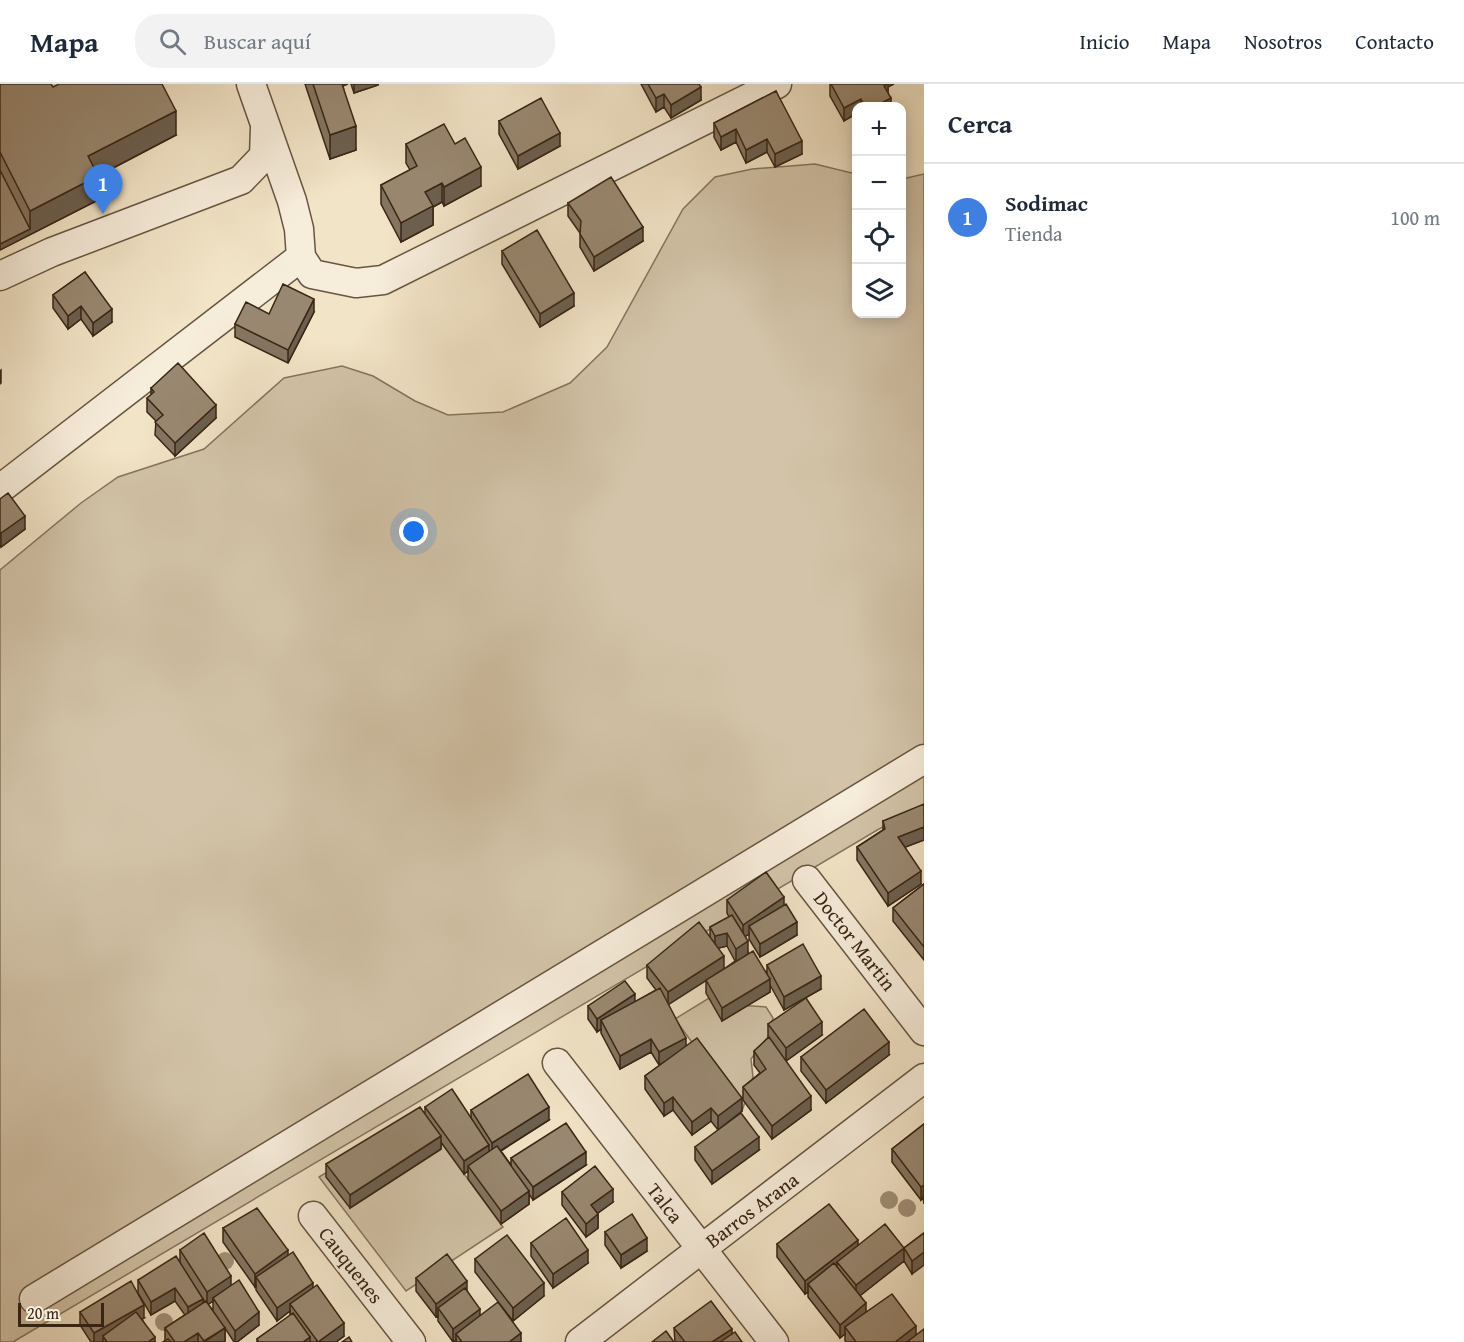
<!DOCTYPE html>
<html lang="es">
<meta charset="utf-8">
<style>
body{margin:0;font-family:"Gentium Book Plus",serif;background:#f2f2f3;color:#1f2937}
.controls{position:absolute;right:18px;top:18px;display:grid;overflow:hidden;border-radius:12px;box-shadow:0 3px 15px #0003}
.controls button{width:54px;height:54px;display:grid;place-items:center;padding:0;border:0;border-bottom:2px solid #e0e1e3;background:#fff;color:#1f2937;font:30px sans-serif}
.scale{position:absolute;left:18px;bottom:15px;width:86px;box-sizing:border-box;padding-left:6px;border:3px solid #392514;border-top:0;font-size:16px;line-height:21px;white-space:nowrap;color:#392514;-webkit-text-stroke:4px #f7eddb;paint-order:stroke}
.you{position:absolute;left:414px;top:448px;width:21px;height:21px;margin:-15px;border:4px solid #fff;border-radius:50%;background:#1a73e8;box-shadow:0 0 0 9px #1a73e833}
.badge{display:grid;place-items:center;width:39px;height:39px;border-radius:50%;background:#8f2418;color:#fff;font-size:20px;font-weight:700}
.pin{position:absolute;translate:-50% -50px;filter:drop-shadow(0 2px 3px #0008)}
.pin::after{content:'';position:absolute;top:32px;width:21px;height:18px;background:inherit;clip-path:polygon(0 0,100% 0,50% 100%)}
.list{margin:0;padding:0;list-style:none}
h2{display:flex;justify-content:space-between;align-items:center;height:78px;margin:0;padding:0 24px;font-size:26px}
h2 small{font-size:20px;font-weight:400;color:#747a83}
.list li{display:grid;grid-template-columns:39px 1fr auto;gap:18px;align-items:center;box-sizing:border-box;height:108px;padding:0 24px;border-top:2px solid #e0e1e3}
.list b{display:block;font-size:22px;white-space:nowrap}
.list p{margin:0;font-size:20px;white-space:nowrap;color:#747a83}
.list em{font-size:20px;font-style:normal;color:#747a83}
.icon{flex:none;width:33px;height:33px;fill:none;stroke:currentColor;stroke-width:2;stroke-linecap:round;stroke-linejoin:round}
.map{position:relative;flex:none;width:924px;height:1258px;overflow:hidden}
header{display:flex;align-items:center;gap:36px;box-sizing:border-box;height:84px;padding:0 30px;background:#fff;border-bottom:2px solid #e0e1e3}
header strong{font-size:28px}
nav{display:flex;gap:33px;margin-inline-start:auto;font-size:21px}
.search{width:420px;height:54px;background:#f2f2f3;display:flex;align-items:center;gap:15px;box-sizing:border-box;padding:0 21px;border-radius:24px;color:#747a83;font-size:22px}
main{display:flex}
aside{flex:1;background:#fff}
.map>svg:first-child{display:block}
.green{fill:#d3c4a9;stroke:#86745e;stroke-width:1.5}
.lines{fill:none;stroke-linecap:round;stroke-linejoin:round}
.minor-casing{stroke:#675541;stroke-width:31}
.minor{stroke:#f7eddb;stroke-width:28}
.tree{fill:#a29179}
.wall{fill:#847561;stroke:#392514;stroke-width:1.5;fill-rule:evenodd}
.shaded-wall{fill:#6b5f4f;stroke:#392514;stroke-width:1.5}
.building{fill:#998871;stroke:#392514;stroke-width:1.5}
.labels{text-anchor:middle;stroke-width:4.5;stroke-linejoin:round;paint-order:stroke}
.street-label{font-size:20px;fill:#392514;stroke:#f7eddb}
</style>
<header>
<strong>Mapa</strong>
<div class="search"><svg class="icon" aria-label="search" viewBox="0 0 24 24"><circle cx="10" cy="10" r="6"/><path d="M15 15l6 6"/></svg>Buscar aquí</div>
<nav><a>Inicio</a><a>Mapa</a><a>Nosotros</a><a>Contacto</a></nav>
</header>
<main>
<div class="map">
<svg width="924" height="1258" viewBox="0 0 924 1258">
<rect width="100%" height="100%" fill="#f2e4c7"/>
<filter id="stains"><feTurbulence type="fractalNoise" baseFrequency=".00333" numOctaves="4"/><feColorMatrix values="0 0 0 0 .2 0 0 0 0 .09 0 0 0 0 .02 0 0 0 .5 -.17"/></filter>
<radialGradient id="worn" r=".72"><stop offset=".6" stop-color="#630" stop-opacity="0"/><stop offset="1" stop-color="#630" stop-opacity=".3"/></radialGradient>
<path class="green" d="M815,80L856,90V230H902V95L924,90V724L879,745L13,1258H0V486L81,419L118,393L204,365L284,294L342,282L373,292L415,317L448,331L503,328L570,299L607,263L683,125L715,93L752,85Z
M709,914L721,920L766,923L773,934L768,953L751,975L753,993L742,1027L675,935Z
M421,1031L503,1143L406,1207L319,1093Z"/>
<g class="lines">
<g class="minor-casing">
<path id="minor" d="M251,0L292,117L299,145L301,173L312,190L356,199L383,196L777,0
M0,192L52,168L241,96L264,72L265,44
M0,405L301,173
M807,796L924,947
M557,979L774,1258
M313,1132L411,1258
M34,1215L924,675
M580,1258L924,994"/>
</g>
<use href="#minor" class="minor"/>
</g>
<g class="tree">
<circle cx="889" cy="1116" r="9"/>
<circle cx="907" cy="1124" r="9"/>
<circle cx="225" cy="1177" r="9"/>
<circle cx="164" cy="1238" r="9"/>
</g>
<path class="wall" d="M0,0L53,3L176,51L98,92V116L0,166Z
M305,0H348L343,2L356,66L330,75Z
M351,0H378V1L354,9Z
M641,0H699L701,16L671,34L664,23L656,28Z
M830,0H894L888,3V9L891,22H856L844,37L830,12Z
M776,7L802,70L775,83L767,68L746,79L736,58L721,66L714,53V39Z
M499,37L560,62L518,85L499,50Z
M406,60H455L481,102L444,122L442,118L433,123V141L401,158L381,120V101L410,86L406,79Z
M568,119L643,157L594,187L580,163V149L568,132Z
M502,167L574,222L540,243L502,180Z
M85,188L112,238L93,252L81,235L68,245L53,224V211Z
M314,228L288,279L235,253V240Z
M151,304L216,334L175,372L155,351L156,337L147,328V314L151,311Z
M0,415L25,445L1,463L0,461Z
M883,737L924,756L905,763L921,800L888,822L857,776V763L883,746Z
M924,800V876L893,837V824Z
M727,816L784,821L797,851L760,873L749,855V850L745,852L748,869L767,889V881L821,905L784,926L770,901V908L722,937L706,909V896L668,920L686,962L742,1027L718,1046L711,1037L692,1051L673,1026L664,1032L645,1005V992L663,979L659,981L651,968L620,985L601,949V945L597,948L588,935V922L635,918L656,906L647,894V881L710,853V843L729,833L727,829ZM727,862L735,877L724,885L718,864Z
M768,940L822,951L786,977L811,1026L772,1055L743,1016V1003L760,989L754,981V967L768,954Z
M889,971L826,1019L801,987V973Z
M425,1023L471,1034V1026L549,1036L501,1067L511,1081V1074L586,1081L533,1116L529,1110V1120L501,1140L468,1095V1087L464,1090L441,1058V1065L350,1124L326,1093V1080L425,1030Z
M924,1040V1120L923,1114L921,1116L892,1078V1065Z
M695,1063L759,1066L712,1100L695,1076Z
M562,1108L613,1118L598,1129V1144L586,1153L562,1121Z
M223,1144L288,1171L313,1204L344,1252L336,1258H257V1255L290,1232V1227L277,1237L256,1206V1202L255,1203L223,1158Z
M605,1148L647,1167L621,1184L605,1161Z
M924,1149L912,1190L904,1177L860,1211L866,1228L916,1251L924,1258H846L845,1257V1250L840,1254L808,1213V1208L805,1210L777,1173V1160L858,1161L904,1164Z
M531,1159L588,1179L553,1204L531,1172Z
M180,1166L231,1202L259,1241L237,1258H234L225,1244V1257L223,1258H163L165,1257V1244L185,1231L175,1217L151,1231L138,1209V1196L180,1179ZM197,1206L205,1218L203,1219ZM213,1217V1227L208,1220Z
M475,1175L544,1212L513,1237L475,1188Z
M416,1194L467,1207L480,1232L521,1258H456V1256L453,1258L438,1237V1232L436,1233L416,1207Z
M80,1228L144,1234L142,1235L155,1258H91L80,1241Z
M674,1244L732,1249L742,1258H675Z"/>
<path class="shaded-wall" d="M354,0H378V1L354,9Z
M887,0H888V12L884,2Z
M701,3V16L671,34V21Z
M664,10V23L656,28V14Z
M891,14V22H876Z
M861,15V22H856V30L844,37V24Z
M176,27V51L88,97V72Z
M356,42V66L330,75V51Z
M736,45V58L721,66V53Z
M560,49V62L518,85V72Z
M767,55V68L746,79V66Z
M802,57V70L775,83V70Z
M481,83V102L444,122V103Z
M98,92V116L0,166V160L30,145V127Z
M442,99V118L433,123V141L401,158V139L425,108Z
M643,143V157L594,187V173Z
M574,209V222L540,243V230Z
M314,215V228L288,279V266Z
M81,222V235L68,245V232Z
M112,225V238L93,252V239Z
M1,286V299L0,300V287Z
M216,321V334L175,372V359Z
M25,432V445L1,463V449Z
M924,743V756L898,766V753Z
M921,787V800L888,822V809Z
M784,813V826L749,842V850L743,854V841Z
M797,838V851L760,873V860Z
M727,849V862L715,865V852Z
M748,857V870L736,878V865Z
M724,872V885L668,921V908Z
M821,892V905L784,926V913Z
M770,895V908L722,937V924Z
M635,910V923L601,936V945L597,948V935Z
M822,938V951L786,977V964Z
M686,954V967L659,981V968Z
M651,955V968L620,985V972Z
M889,958V971L826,1019V1006Z
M811,1012V1026L772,1055V1042Z
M673,1013V1026L664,1032V1019Z
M742,1014V1027L718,1046V1032Z
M549,1023V1036L492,1072V1059Z
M711,1024V1037L692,1051V1038Z
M441,1052V1065L350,1124V1111Z
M759,1053V1066L712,1100V1087Z
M489,1061V1074L468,1082V1087L464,1090V1077Z
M586,1068V1081L533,1116V1103Z
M924,1101L923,1114L921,1116V1103Z
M613,1105V1118L591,1134V1121Z
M529,1107V1120L501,1140V1127Z
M598,1130V1144L586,1153V1140Z
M647,1154V1167L621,1184V1171Z
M858,1156V1169L837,1178V1186L808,1200V1208L805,1210V1197Z
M904,1164V1177L856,1215V1201Z
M288,1166V1179L256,1193V1202L255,1203V1190Z
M588,1166V1179L553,1204V1190Z
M924,1168V1181L912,1190V1177Z
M231,1192V1205L213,1214V1217L207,1221V1208Z
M467,1197V1210L438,1224V1232L436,1233V1220Z
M313,1199V1212L290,1220V1227L277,1237V1224Z
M544,1199V1212L513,1237V1224Z
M175,1204V1217L151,1231V1218Z
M203,1215V1228L188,1236V1223Z
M866,1219V1233L845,1243V1250L840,1254V1241Z
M144,1221V1234L106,1256L103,1252V1257L102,1258H94V1249Z
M480,1225V1238L456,1250V1256L453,1258V1245Z
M259,1228V1241L237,1258H235V1247Z
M344,1239V1252L336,1258H318Z
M916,1242V1255L912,1258H895Z
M225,1244V1257L223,1258H204Z
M732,1245V1258H712Z
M198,1249V1258H184Z
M521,1249V1258H509Z
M155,1253V1258H148Z
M310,1253V1258H303Z"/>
<path class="building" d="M0,0H51L53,3L59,0H162L176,27L88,72L98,92L30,127L0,68Z
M313,0H342L356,42L330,51Z
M648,0H699L701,3L671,21L664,10L656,14Z
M831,0H887L884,2L891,14L876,22H865L861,15L844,24Z
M776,7L802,57L775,70L767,55L746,66L736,45L721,53L714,39Z
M541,14L560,49L518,72L499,37Z
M444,40L455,60L465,54L481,83L444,103L442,99L425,108L433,122L401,139L381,101L417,82L406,60Z
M0,86L30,145L0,160Z
M611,93L643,143L594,173L580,150L581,137L568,119Z
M537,146L574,209L540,230L502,167Z
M85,188L112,225L93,239L81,222L68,232L53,211Z
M283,200L314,215L288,266L235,240L246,218L269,230Z
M178,279L216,321L175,359L155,338L163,331L147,314L154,308L151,304Z
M8,409L25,432L1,449L0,448V415Z
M924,720V743L898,753L921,787L888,809L857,763L885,745L883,737Z
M766,788L784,813L743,841L727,816Z
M924,800V863L893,824Z
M786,820L797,838L760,860L749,842Z
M732,831L748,857L736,865L727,849L715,852L710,843Z
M699,838L724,872L668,908L647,881Z
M803,860L821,892L784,913L767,881Z
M753,867L770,895L722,924L706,896Z
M625,897L635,910L597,935L588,922Z
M660,904L686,954L659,968L651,955L620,972L601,936Z
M806,914L822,938L786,964L768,940Z
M864,925L889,958L826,1006L801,973Z
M769,953L811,1012L772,1042L743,1003L766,985L754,967Z
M697,954L742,1014L718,1032L711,1024L692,1038L673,1013L664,1019L645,992Z
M528,990L549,1023L492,1059L471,1026Z
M452,1005L489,1061L464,1077L425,1023Z
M420,1023L441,1052L350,1111L326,1080Z
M741,1029L759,1053L712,1087L695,1063Z
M566,1039L586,1068L533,1103L511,1074Z
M924,1040V1101L921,1103L892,1065Z
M497,1062L529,1107L501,1127L468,1082Z
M595,1082L613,1105L591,1121L598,1130L586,1140L562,1108Z
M829,1120L858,1156L805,1197L777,1160Z
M257,1124L288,1166L255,1190L223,1144Z
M632,1130L647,1154L621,1171L605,1148Z
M566,1134L588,1166L553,1190L531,1159Z
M885,1140L904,1164L856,1201L837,1178Z
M204,1149L231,1192L207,1208L180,1166Z
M924,1149V1168L912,1177L904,1164Z
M507,1151L544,1199L513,1224L475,1175Z
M293,1168L313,1199L277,1224L256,1193Z
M447,1170L467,1197L436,1220L416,1194Z
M176,1172L203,1215L188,1223L175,1204L151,1218L138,1196Z
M834,1179L866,1219L840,1241L808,1200Z
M239,1196L259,1228L235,1247L213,1214Z
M131,1197L144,1221L94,1249L80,1228Z
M317,1201L344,1239L318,1258L290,1220Z
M465,1204L480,1225L453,1245L438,1224Z
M892,1210L916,1242L895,1258H856L845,1243Z
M206,1217L225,1244L204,1257L198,1249L184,1258H175L165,1244Z
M711,1217L732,1245L712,1258H685L674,1244Z
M498,1218L521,1249L509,1258H462L456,1250Z
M136,1228L155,1253L148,1258H107L103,1252Z
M293,1229L310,1253L303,1258H259L257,1255Z
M924,1245V1258H907Z
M666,1247L674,1258H652Z
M735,1248L742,1258H720Z
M349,1253L352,1258H342Z
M168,1255L171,1258H163Z"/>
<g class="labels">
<g class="street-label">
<text transform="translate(855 857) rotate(52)" y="7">Doctor Martin</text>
<text transform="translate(665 1119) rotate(52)" y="7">Talca</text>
<text transform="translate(752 1126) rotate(-37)" y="7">Barros Arana</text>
<text transform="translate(351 1181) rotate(52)" y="7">Cauquenes</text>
</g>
</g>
<rect width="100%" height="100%" filter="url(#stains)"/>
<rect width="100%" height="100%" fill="url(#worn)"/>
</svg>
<div class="controls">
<button>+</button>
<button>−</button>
<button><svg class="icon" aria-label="locate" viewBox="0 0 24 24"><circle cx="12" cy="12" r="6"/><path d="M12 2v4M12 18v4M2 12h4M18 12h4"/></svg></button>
<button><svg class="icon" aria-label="layers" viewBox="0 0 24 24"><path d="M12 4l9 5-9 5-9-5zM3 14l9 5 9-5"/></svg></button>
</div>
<div class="scale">20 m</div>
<div class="you"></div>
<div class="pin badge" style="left:103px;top:130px;background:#3f7fe0">1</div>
</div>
<aside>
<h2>Cerca<small></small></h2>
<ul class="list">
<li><span class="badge" style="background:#3f7fe0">1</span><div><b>Sodimac</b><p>Tienda</p></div><em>100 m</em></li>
</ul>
</aside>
</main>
